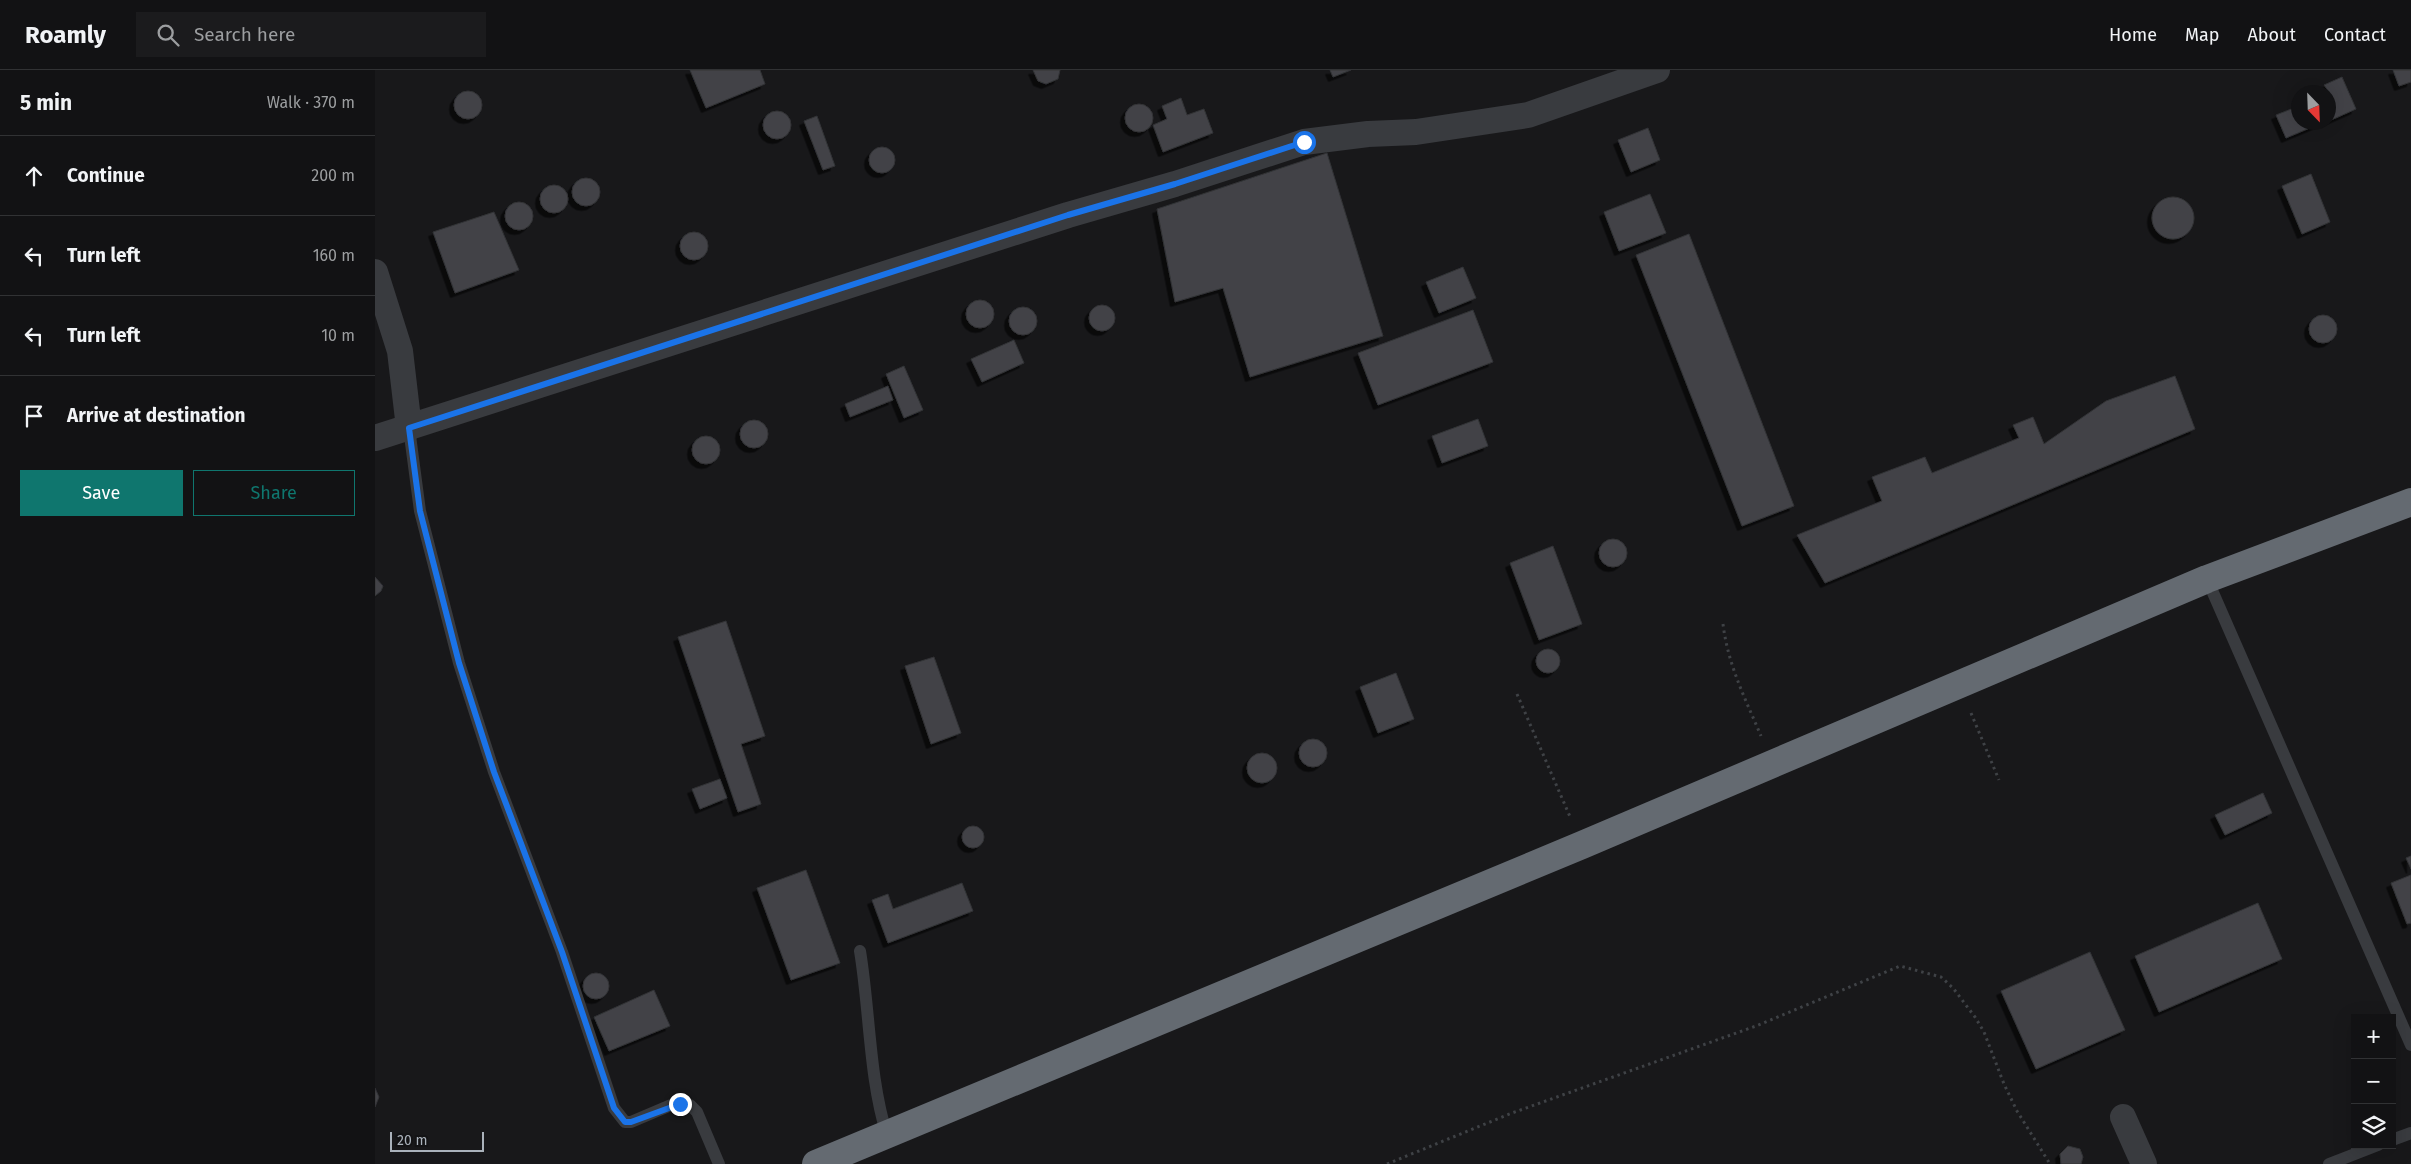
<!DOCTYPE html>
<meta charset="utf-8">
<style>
body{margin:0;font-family:"Fira Sans",sans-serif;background:#1b1b1d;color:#f1f3f6}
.controls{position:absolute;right:15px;bottom:15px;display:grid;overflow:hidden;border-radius:0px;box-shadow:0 5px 20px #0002}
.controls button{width:45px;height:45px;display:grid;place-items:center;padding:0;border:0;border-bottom:1px solid #313234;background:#121214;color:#f1f3f6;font:25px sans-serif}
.compass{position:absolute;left:1916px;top:15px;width:45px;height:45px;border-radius:50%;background:#121214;box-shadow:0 5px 20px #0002;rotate:157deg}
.scale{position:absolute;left:15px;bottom:12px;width:94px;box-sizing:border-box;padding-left:5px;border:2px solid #aab2bb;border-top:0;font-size:14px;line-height:18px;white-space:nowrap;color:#aab2bb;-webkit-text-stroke:4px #131315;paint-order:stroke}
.stop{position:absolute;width:15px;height:15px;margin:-11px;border:4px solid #1a73e8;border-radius:50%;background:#fff}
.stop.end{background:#1a73e8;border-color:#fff;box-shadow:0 1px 5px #0008}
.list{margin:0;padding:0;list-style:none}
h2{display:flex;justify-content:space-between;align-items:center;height:65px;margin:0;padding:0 20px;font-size:21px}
h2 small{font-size:16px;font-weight:400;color:#9c9ea0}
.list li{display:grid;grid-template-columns:32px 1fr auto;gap:15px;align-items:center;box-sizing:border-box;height:80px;padding:0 20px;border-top:1px solid #313234}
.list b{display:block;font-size:19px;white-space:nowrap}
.list em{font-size:16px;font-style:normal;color:#9c9ea0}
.actions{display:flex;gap:10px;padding:15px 20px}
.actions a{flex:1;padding:11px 0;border:1px solid #0f766e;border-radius:0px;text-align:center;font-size:18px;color:#0f766e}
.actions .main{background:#0f766e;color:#fff}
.icon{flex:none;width:28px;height:28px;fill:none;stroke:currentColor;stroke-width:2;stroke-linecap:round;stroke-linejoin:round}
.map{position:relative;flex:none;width:2036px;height:1094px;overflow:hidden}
header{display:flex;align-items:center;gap:30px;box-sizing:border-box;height:70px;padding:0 25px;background:#121214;border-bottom:1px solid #313234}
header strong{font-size:24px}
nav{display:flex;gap:28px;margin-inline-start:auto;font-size:18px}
.search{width:350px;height:45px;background:#1b1b1d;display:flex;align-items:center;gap:12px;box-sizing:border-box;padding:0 18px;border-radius:0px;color:#9c9ea0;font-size:19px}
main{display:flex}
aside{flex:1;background:#121214}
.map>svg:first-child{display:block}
.building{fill:#424347;stroke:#323336;filter:url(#shadow)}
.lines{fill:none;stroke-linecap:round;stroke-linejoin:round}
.path{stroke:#3f4246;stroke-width:3;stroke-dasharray:2.5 4;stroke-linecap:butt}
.lane{stroke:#393b3f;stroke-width:12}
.street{stroke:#393b3f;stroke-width:26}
.highway{stroke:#646a71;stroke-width:28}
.route{stroke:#1a73e8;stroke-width:6}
</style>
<header>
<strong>Roamly</strong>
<div class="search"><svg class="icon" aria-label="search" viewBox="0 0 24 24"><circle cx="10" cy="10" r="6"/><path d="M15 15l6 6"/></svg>Search here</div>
<nav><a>Home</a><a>Map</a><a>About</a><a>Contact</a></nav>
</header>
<main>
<aside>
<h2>5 min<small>Walk · 370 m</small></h2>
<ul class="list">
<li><svg class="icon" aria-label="ahead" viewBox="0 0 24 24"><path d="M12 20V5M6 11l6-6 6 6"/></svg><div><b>Continue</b></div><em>200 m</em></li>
<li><svg class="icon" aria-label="left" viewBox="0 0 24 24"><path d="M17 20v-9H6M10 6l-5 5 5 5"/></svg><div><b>Turn left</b></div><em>160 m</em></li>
<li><svg class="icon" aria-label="left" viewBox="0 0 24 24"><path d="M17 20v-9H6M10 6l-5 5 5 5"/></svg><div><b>Turn left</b></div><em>10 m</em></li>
<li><svg class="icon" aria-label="arrive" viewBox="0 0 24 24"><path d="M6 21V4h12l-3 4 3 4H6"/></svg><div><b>Arrive at destination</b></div></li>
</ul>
<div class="actions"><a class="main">Save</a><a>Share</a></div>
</aside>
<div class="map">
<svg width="2036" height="1094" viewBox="0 0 2036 1094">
<defs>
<filter id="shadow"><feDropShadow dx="-4.5" dy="4.5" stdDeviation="0" flood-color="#0009"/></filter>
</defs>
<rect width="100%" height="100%" fill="#18181a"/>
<path class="building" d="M315,0H385L390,14L331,38Z
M658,0H685L683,9L671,14L663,11Z
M955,0H976L958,7Z
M2018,0H2036V12L2024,16Z
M1967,7L1981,39L1954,51V22L1949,15Z
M79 35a14 14 0 1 1 28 0a14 14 0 1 1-28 0Z
M806,28L812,45L829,39L838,63L788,82L778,55L792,49L787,36Z
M750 48a14 14 0 1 1 28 0a14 14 0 1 1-28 0Z
M1924,36V52H1949L1911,68L1901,45Z
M388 55a14 14 0 1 1 28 0a14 14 0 1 1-28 0Z
M442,46L460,96L448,100L429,51Z
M1273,58L1285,90L1256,102L1243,70Z
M494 90a13 13 0 1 1 26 0a13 13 0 1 1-26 0Z
M952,83L1008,266L875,307L848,218L800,232L782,139Z
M1936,104L1955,152L1927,164L1907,116Z
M197 122a14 14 0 1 1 28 0a14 14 0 1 1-28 0Z
M165 129a14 14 0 1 1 28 0a14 14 0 1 1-28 0Z
M1275,124L1291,163L1244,181L1229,142Z
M1777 148a21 21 0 1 1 42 0a21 21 0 1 1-42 0Z
M130 146a14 14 0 1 1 28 0a14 14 0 1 1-28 0Z
M119,142L144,200L80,223L58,162Z
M305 176a14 14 0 1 1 28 0a14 14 0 1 1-28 0Z
M1314,164L1419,436L1367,456L1261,185Z
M1088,197L1101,228L1064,243L1051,212Z
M591 244a14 14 0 1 1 28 0a14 14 0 1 1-28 0Z
M714 248a13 13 0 1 1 26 0a13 13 0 1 1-26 0Z
M634 251a14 14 0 1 1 28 0a14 14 0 1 1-28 0Z
M1098,240L1118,292L1003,335L983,283Z
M1934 259a14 14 0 1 1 28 0a14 14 0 1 1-28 0Z
M639,270L649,293L607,312L596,289Z
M529,296L548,340L529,348L511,304Z
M1800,306L1820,359L1450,513L1422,465L1507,431L1497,407L1550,387L1557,403L1644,368L1638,355L1658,347L1669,374L1731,331Z
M513,316L518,330L475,347L470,334Z
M1103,349L1113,376L1067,393L1057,366Z
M365 364a14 14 0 1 1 28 0a14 14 0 1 1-28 0Z
M317 380a14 14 0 1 1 28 0a14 14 0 1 1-28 0Z
M1224 483a14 14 0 1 1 28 0a14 14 0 1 1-28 0Z
M1178,476L1207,554L1164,570L1135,493Z
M0,507L8,516L6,521L0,526Z
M351,551L390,666L366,674L386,734L363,742L303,567Z
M1161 591a12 12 0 1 1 24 0a12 12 0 1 1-24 0Z
M559,587L586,663L556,674L530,596Z
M1021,603L1039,649L1003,663L985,617Z
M924 683a14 14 0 1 1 28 0a14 14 0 1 1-28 0Z
M872 698a15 15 0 1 1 30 0a15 15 0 1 1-30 0Z
M345,709L352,728L325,739L317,719Z
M1888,723L1897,743L1850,765L1840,745Z
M587 767a11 11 0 1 1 22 0a11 11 0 1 1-22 0Z
M2036,786V799L2031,788Z
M431,800L465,893L416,910L382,818Z
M2036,805V853L2032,854L2016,813Z
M587,813L598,841L513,873L497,830L513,824L518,839Z
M1883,833L1907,889L1784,942L1760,886Z
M1715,882L1750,960L1661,999L1626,921Z
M208 916a13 13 0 1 1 26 0a13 13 0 1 1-26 0Z
M279,920L295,956L234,981L219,947Z
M0,1018L4,1027L0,1037Z
M1693,1076L1705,1079L1708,1087L1706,1094H1686L1685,1084Z"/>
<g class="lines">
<path class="path" d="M1348,554C1353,595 1370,628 1386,666
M1142,624L1196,749
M1596,643L1624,710
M1012,1094L1137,1043L1381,956L1525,896L1566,907L1578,918L1600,947L1609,962L1629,1014L1642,1041L1675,1094"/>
<path class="lane" d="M34,358L45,441L84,593L119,702L187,882L239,1038L250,1052H256L296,1035H315L322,1042L344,1094
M1832,509L2036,975
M485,881C495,942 494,1008 512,1065
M2017,1070L2036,1063
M1954,1094L2003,1075"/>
<path class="street" d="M0,202L25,281L34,358
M0,368L693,145L800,114L929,72L993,64L1041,62L1153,45L1282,0
M1748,1047L1769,1094"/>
<path class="highway" d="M441,1094L1207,775L1832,509L2036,432"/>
</g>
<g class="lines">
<path class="route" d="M305,1034L256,1052H250L239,1038L187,882L119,702L84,593L45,441L34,358L693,145L800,114L929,72"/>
</g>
</svg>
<div class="controls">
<button>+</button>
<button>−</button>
<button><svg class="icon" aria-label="layers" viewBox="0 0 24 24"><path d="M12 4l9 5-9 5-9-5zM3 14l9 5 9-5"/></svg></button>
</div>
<svg class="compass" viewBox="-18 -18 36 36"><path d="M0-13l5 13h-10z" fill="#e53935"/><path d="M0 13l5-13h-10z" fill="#9c9ea0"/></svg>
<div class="scale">20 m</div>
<div class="stop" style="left:929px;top:72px"></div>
<div class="stop end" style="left:305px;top:1034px"></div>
</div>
</main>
